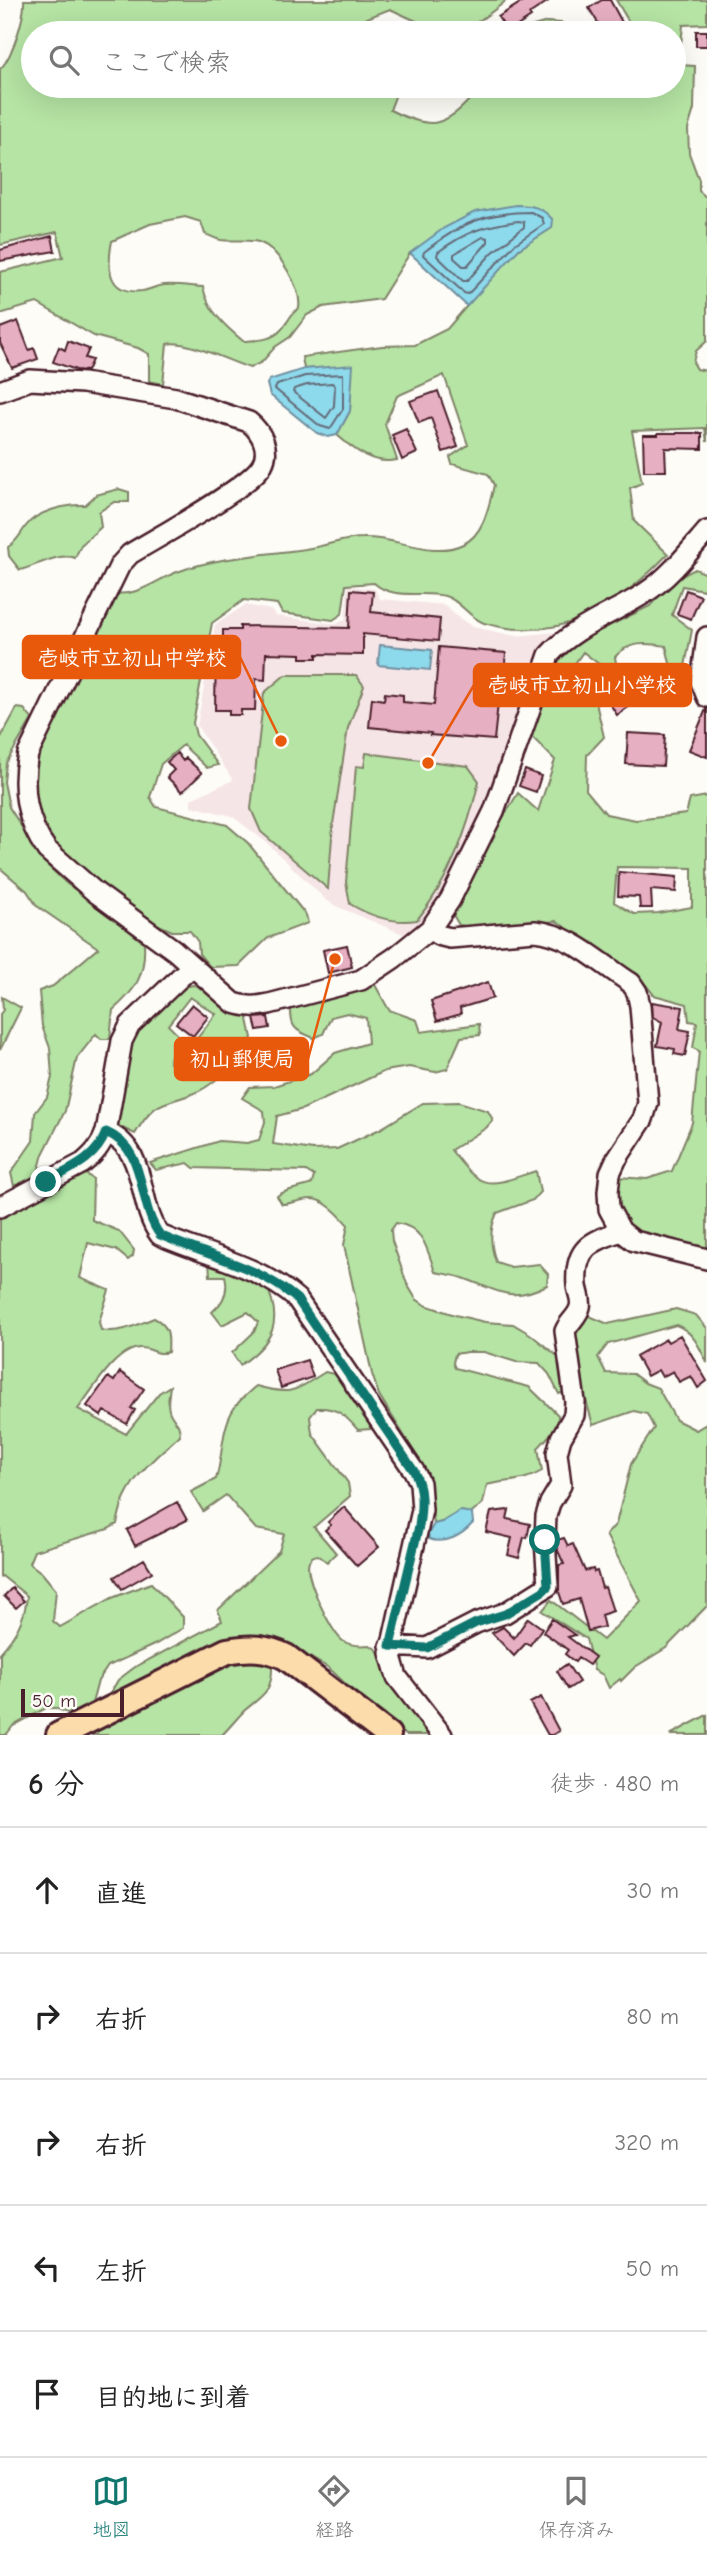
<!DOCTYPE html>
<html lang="ja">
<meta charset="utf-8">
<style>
body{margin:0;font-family:"Comic Neue","Klee One",sans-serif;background:#f2f2f2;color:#222}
.scale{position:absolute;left:21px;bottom:18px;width:103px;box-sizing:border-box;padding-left:7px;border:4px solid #4a1f2b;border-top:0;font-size:19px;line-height:24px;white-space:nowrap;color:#4a1f2b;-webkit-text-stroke:5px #fdfcf7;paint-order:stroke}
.stop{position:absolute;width:21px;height:21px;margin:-16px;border:5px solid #0f766e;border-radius:50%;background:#fff}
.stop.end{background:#0f766e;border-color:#fff;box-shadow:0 2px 7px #0008}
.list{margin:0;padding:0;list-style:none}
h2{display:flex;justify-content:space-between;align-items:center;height:91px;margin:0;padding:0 28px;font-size:30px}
h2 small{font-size:23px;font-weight:400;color:#767676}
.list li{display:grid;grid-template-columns:46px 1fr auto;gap:21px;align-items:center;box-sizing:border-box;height:126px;padding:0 28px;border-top:2px solid #e0e0e0}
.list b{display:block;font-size:26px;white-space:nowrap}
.list em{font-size:23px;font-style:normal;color:#767676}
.icon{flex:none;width:38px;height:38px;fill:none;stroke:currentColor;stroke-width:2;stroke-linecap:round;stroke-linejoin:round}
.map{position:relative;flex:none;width:707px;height:1735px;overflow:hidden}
.search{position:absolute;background:#fff;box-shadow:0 7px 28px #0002;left:21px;right:21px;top:21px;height:77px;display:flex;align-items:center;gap:18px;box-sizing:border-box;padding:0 24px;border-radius:38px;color:#767676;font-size:26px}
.sheet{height:721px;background:#fff}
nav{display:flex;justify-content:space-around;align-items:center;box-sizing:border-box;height:98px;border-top:2px solid #e0e0e0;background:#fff;font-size:19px;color:#767676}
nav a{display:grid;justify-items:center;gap:4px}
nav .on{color:#0f766e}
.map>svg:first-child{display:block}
.built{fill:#f6e5e7}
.green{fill:#b5e4a4;stroke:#808268;stroke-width:2;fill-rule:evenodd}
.water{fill:#8ddaec;stroke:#728f9f;stroke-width:2}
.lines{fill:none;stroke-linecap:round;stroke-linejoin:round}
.shore{stroke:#656a78;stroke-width:2}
.building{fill:#e7afc2;stroke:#4a1f2b;stroke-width:2}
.minor-casing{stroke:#4a1f2b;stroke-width:24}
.major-casing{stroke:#4a1f2b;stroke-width:30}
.minor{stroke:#fdfcf7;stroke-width:19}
.major{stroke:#fddcac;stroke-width:24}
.route{stroke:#0f766e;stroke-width:9}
.leader{fill:none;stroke:#e8590c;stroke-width:2.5}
.callout-dot{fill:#e8590c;stroke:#fdfcf7;stroke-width:2.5}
.callout{fill:#e8590c;stroke:#e8590c;stroke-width:2.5}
.callout-label{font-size:21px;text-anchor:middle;font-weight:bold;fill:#fff}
</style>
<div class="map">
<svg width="707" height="1735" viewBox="0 0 707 1735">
<rect width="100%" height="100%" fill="#fdfcf7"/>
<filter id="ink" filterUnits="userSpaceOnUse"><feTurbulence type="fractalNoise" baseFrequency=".0143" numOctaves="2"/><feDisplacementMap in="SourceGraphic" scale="14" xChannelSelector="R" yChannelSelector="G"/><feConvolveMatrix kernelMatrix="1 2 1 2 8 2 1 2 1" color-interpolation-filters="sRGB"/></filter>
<g filter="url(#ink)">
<path class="built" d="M348,586L375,589L380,599L445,605L456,616L473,627L516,636L556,632L540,652L504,771L440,904L417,928L403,934L338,907L326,900L267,843L232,816L191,806V799L233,780L197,726L215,625L245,605L271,610L276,616L337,624L345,619Z"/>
<path class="green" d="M24,0H507C454,43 449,36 390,9L367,18L354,33H33V86H399L390,110C401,116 426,126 438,122C454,118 471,100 479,86H674V33H620L629,22L616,0H707V24L683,25L679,65L695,66L694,109L688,129L689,153L699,180V191L707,198V341L696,351L693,362L697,369L707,371V442L705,428L632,431L642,483L630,488L634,521L668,554C617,607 561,645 484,623C469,618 460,600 445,596C421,590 394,601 374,583L346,585L342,614L333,620L282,613L277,604L244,600L212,623L193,723L196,735L218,765L207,768L183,745L161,764L150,797L156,807L227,825L248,843L306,915L308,923L268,938L239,966L210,967L199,954L198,942L190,931H172L152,922L102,887L61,853L42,827L35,807V765L45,738L115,593C139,597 158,578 180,571C222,556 268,555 311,548C328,545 346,538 363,538C394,536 433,559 463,544C484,535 489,505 494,485L488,474L452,464L450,457L468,445L444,375L397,396L385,424L397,460C373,465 354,450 337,435L350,411L352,366L304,369L302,357L382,346L415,345L447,329L503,264L519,249L552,228L410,253L381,299L323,307L307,315L290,337L275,347L262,362L250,368C230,362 186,339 167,344L163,384L149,381V354L138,348L94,336L37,303L0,314V272L63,257L57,232L0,245V69C12,58 25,17 24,0ZM185,217L201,222L205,234C211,236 216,239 221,240C233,242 250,238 261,243C279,250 302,289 299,308C288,316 289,322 281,330C271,341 257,340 243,341C225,326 208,311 203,287C190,286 176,284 164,285C156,286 149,290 142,291C107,295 107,267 112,241L150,224Z
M547,22L561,23L578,33H515L517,31Z
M119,489L129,492V502H114L99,512L101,527L81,545L75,558C60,552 36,566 20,570L9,556L8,547C17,542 20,534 26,526C37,511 67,504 85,505L96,495Z
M695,569L707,574L704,590L682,586L672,615L692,630L683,677L673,676L666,646C647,643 628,641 615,657L617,669L627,679L625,684L583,652L571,669L596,703L604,737L587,755L586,790L606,814L636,820L686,814L690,799L707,796V1252L633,1232C618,1211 617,1203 618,1177L647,1179L672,1171L692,1123L699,1051L693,1048L697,1022L689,1021L687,1004L654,995L640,978L556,921L481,929L459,925L453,915L501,821L518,793L538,811L555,760L529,734L556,661L578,641L650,606L672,581ZM617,867L692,868V907L658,913L634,914L614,902Z
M285,675H356L364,686L348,728L333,824L328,889L261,832L251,809L264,693Z
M17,708L24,709L32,719L6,763L4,782L9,807L45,863L67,884L99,906L144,943C146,975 135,991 113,1010L110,1039H101L96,1034L77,1058L65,1111L43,1154L37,1176L14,1186L11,1173L33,1141L35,1113L47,1097L52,1077L50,1048L42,1026L39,991L53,986L98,948L37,906L27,891L0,868V739Z
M366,753L468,766L479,781C467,832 450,879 417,920C393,924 370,916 350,904L346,882L356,766L364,767Z
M374,983L389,1010L417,1020L421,1032L479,1024L480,1035L461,1037L447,1069L435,1072L409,1067L385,1071L303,1109L277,1116L273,1144L313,1150L337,1149L380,1129L423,1103L459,1102L488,1111L493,1120L486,1128L451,1150C483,1193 489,1186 536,1171L540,1192L533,1200L497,1213C489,1230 490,1245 496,1262L511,1267L539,1264L548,1274L547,1285C509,1304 498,1290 463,1278C454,1275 444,1274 435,1272C427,1249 424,1227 396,1223L391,1230L392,1241L407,1284L416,1299L425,1305L455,1315L485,1322L513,1324L530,1334L560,1358L567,1391L559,1394L549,1374L539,1363L516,1362L484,1352H467L455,1354L453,1363L455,1368L529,1387L558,1415V1426L538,1448L542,1471C524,1482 508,1480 487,1485L483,1503L472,1513L460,1511L442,1522L434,1524L428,1474L379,1395L372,1374L344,1245L348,1225C339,1215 325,1199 311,1199C301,1199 292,1204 282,1204L277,1196C288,1188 300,1189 312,1184L314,1176L306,1171L194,1168L188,1163L156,1170L150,1163L219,1141L247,1143L259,1140L265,1122L264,1111L242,1098L250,1087L274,1086L311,1074L335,1053L368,1043L366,1018L347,1013L331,1017L323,1034L314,1038C294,1030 290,1028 291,1005Z
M193,985L208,988L247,1014L252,1038C242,1055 217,1083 199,1091C164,1107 158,1095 135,1134L118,1126C121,1076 122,1041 161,1005C172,994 178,988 193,985ZM190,997L216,1014L192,1045L196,1065L178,1074L169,1061L179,1036L168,1025Z
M2,997L21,1008L0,1050V1014L3,1010Z
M86,1174L93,1179L92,1220L119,1231L134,1250L133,1256L128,1260L116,1250L88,1243L80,1278L109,1290L99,1322L101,1330C120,1334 136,1325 154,1318C170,1326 169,1336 168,1352C157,1356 152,1348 141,1348C116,1348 93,1390 78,1409L126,1434L159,1393L170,1386C169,1395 166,1407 171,1415C177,1425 179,1422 180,1435C160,1453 136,1473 125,1497C121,1505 119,1515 117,1524L108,1529L34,1551L29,1563L42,1573L56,1590L53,1621L60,1627L112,1598L151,1583L183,1617V1628L156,1644L108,1666L98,1681L90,1711L73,1715L55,1708H46L13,1726L6,1735H0V1653C16,1635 25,1619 27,1596L2,1576L0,1577V1217Z
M209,1261L266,1284C283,1322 274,1342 240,1365L232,1353L254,1332L258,1322L248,1312L222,1325L212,1312C223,1303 229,1291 225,1276H210Z
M676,1309L696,1315L707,1328V1363C700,1348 693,1331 676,1325L608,1344L598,1357L606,1373L633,1374L645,1383L658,1388L676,1420L696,1430L706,1424L707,1420V1606L666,1648L635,1667L621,1681L620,1679L609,1688L603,1675L594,1670L586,1639L542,1611L551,1600L603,1640L641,1601L606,1535L616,1524L631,1464L654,1428L647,1414L634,1411L593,1425L571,1346L579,1320L587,1315L608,1324Z
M325,1372L338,1375L369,1417L370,1429L358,1430C345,1415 337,1407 317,1408L310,1417L312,1433L348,1483L350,1496L314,1527L336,1553L327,1562L318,1555C313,1556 312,1556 309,1561C303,1574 331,1633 343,1641C351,1646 361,1646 370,1645L377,1650L432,1735H406L375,1712L329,1668L275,1638H254L108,1697L118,1680L135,1667L222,1621L218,1610L279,1551L284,1534L256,1529L226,1495L203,1511L191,1492L216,1479C223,1456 221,1430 233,1410C238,1401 248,1393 256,1386C292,1396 295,1391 325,1372Z
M249,1655L263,1657L272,1665C273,1691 263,1695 245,1710C237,1718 230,1727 222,1735H80Z
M707,1715V1735H670Z"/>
<path class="water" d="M516,205C532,205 542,207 553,220L552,228L519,249L467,306L410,253L444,228L475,212Z
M353,365L350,411L337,435L328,437L317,433L270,395L267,384L269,380L304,369Z
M380,645L432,650L430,670L378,665Z
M460,1511L472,1513L473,1523C462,1535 446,1545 429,1539L428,1534L434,1524L442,1522Z"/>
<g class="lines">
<path class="shore" d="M531,212L542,218L544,224L515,244L468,294L464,293L423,255L424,252C460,224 484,212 531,212Z
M518,221L524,222V227L492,253L467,281H463L437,256L438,252C467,231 483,226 518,221Z
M483,237L488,238V242L467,266H463L454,258V254Z
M343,374V409L330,429L320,426L275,389L277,385L305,376Z
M332,383L335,386L334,406L326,418L293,392L294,389L307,385Z"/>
</g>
<path class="building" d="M525,0H550L529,14L531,17L508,32L498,17Z
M602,0H610L623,24L607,33H604L589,8Z
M696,31H707V46H696Z
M52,236L55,251L0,261V250Z
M18,321L29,350L34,348L38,359L12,368L0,343V328Z
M68,341L89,349L85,358L92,360L87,371L76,370L53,362L59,347L65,350Z
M438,391L458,447L443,452L431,418L419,423L410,401Z
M406,429L417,453L402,460L392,435Z
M658,433H702V449L665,448L666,471H644L643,435H658Z
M351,590L373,592L371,612L440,619L438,641L363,634V655L317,654V658H301V654L266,653L265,680L256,679L255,710H241V715H229V710H215L216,651H219V642H223V630H240V626L349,628Z
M686,590L701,596L691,619L677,614Z
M439,647L506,653L502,694H499L494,740L430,735L431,733L369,727L372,698L384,700L385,693L403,695V702L434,705Z
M618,688L630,706L617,715L605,696Z
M706,709H707V757L689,750Z
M628,733L665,735L663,766L626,764Z
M177,753L183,761L186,758L202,773L182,792L167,777L174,770L167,762Z
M525,770L541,776L536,792L519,786Z
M619,872L677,877L676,892L651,890L652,908H640L639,897L618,896Z
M347,945L352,967L328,973L323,950Z
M488,982L493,998L460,1008L461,1014L437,1021L431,1001Z
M652,1002L683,1007L679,1029L690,1031L685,1056L674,1054L675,1049L657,1046L662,1022L653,1017Z
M192,1004L208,1017L193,1036L176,1023Z
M268,1017L270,1028L257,1030L254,1018Z
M680,1335L707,1381L698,1388L691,1376L679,1382L673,1371L662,1377L658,1370L647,1376L636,1356L666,1339L668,1342Z
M307,1360L313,1377L281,1388L275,1370Z
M120,1372L144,1389L131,1408L135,1410L127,1424L104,1411L101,1416L87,1406L108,1377L114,1381Z
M177,1502L187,1520L135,1546L127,1530Z
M344,1507L379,1547L357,1566L325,1530L331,1525L328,1522Z
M509,1510L507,1519L530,1524L527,1538L524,1537L519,1558L508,1555L512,1538L486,1532L491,1512Z
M564,1538L568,1546L573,1544L585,1571L593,1569L594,1572L597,1571L602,1588L605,1587L613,1611L601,1615L604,1627L588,1631L579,1599L563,1604L559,1592V1565L564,1564L558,1551L557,1540Z
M144,1559L152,1572L122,1589L114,1577Z
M12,1588L24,1601L16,1608L4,1596Z
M528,1618L542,1628L530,1645L526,1643L514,1656L492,1633L503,1627L514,1638Z
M552,1619L575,1635L568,1637L595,1657L589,1665L578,1658L575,1662L565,1654L568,1650L543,1632Z
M567,1664L579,1682L568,1689L557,1671Z
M541,1697L559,1731L552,1735H548L530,1703Z"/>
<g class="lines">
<g class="minor-casing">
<path id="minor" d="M0,391L30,380L83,383L176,398L249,422C261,432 271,449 262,465C249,488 156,538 130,554L120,565L28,754C21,787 26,822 47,850L95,892L174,950L234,1003C247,1007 256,1007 269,1004L361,980L394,958L430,929L450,900L494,811L549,655C574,627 614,613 645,593C669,577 688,553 707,531
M707,637L701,682L707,697
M430,929L438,935L450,938L535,931C571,934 601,964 631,983L637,992L640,1006L648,1103L643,1119L616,1160L610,1173L608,1192L609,1209L621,1231L634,1241L707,1259
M106,1132C149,1150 136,1203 160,1235C207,1256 257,1264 297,1299L414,1471L420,1483L422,1510L390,1653L397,1677L442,1735
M0,1207L83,1163C94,1154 101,1146 106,1132L122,1041L130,1025L192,966
M390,1646L427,1648L476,1623L505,1613L548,1586L545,1540L546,1516L550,1503L561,1485L557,1453L561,1438L574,1415L575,1402L565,1331C569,1322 578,1316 580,1307C582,1300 578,1293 577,1286C574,1248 590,1242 621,1231"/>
</g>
<g class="major-casing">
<path id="major" d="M59,1735L227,1651C249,1647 266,1647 286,1657L388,1735"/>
</g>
<use href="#minor" class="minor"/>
<use href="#major" class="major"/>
</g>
</g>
<g class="lines" filter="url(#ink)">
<path class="route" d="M46,1182C70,1169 96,1160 106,1132C149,1150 136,1203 160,1235C207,1256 257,1265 297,1299L414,1471C423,1489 422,1506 419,1526L390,1646L427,1648L476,1623L505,1614L543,1591L548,1586L545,1540"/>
</g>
<path class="leader" d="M281 741L240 657M428 763L474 685M335 959L308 1059"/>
<g class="callout-dot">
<circle cx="281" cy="741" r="7"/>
<circle cx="428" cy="763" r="7"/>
<circle cx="335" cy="959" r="7"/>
</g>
<g class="callout">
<rect x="23" y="636" width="217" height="42" rx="7"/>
<rect x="474" y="664" width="217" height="42" rx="7"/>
<rect x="175" y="1038" width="133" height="42" rx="7"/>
</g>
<g class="callout-label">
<text x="132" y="665">壱岐市立初山中学校</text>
<text x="582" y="692">壱岐市立初山小学校</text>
<text x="242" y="1066">初山郵便局</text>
</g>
</svg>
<div class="scale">50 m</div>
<div class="stop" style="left:545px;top:1540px"></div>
<div class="stop end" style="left:46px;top:1182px"></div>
<div class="search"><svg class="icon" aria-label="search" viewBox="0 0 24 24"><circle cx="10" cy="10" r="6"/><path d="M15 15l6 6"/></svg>ここで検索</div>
</div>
<section class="sheet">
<h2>6 分<small>徒歩 · 480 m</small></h2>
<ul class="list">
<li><svg class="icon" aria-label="ahead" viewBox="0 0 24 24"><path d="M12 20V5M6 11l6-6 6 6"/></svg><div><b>直進</b></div><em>30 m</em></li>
<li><svg class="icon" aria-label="right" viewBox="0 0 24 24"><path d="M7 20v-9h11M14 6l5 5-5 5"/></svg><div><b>右折</b></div><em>80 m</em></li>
<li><svg class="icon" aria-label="right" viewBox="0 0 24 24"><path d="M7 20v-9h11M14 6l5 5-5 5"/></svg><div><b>右折</b></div><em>320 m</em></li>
<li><svg class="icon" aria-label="left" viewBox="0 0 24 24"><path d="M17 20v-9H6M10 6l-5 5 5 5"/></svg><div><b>左折</b></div><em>50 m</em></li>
<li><svg class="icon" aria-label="arrive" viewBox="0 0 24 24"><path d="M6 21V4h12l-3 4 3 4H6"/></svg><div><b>目的地に到着</b></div></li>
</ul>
</section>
<nav>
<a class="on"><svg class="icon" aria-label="map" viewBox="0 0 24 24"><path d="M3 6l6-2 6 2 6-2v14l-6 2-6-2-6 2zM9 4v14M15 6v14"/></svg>地図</a>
<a><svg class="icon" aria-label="directions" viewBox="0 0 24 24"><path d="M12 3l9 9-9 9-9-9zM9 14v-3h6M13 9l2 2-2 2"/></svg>経路</a>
<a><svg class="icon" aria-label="saved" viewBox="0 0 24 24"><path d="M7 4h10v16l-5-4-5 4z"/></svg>保存済み</a>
</nav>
